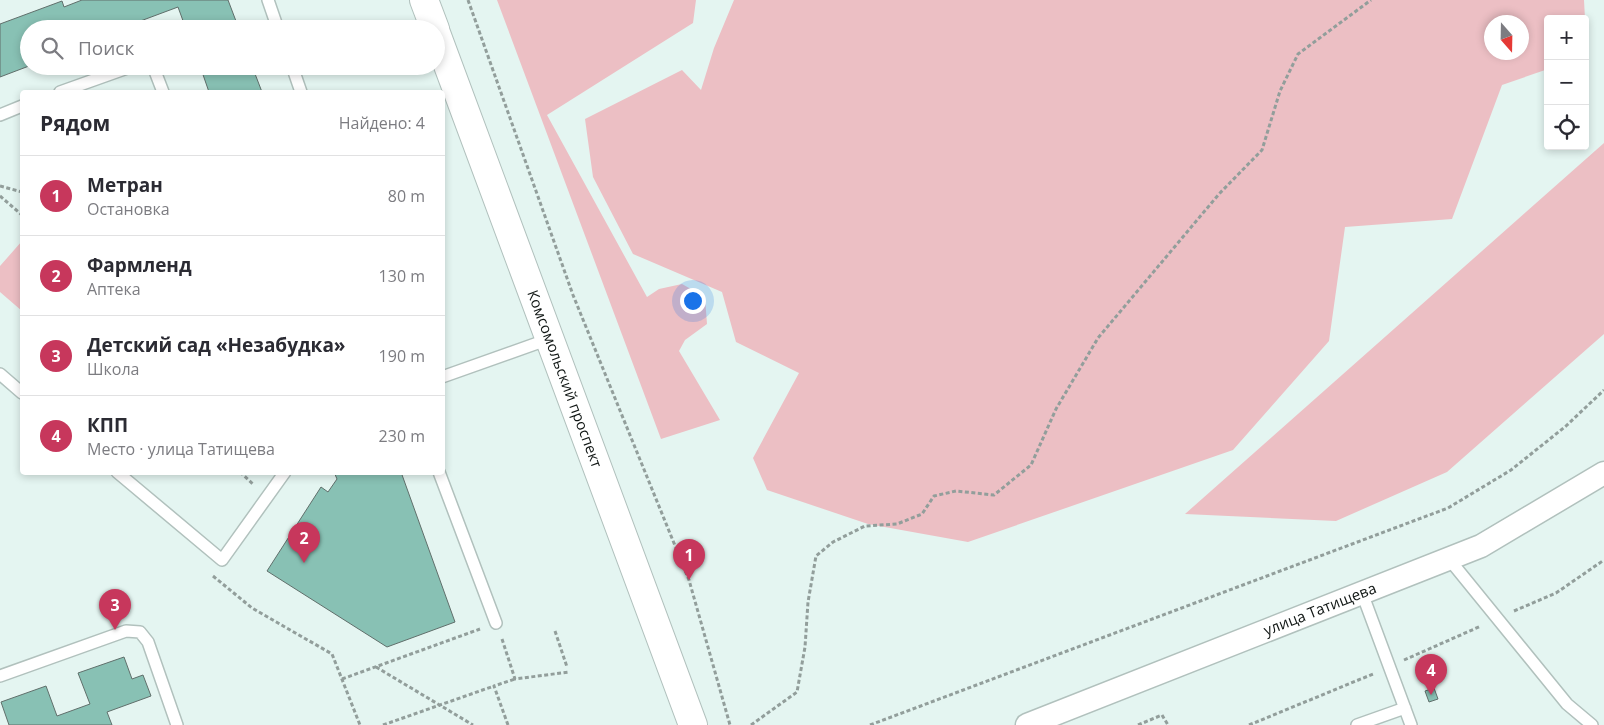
<!DOCTYPE html>
<html lang="ru">
<meta charset="utf-8">
<style>
body{margin:0;font-family:"Open Sans",sans-serif;background:#f7f7f7;color:#2b2b33}
.controls{position:absolute;right:15px;top:15px;display:grid;overflow:hidden;border-radius:5px;box-shadow:0 2px 8px #0003}
.controls button{width:45px;height:45px;display:grid;place-items:center;padding:0;border:0;border-bottom:1px solid #e1e1e2;background:#fff;color:#2b2b33;font:25px sans-serif}
.compass{position:absolute;left:1484px;top:15px;width:45px;height:45px;border-radius:50%;background:#fff;box-shadow:0 2px 8px #0003;rotate:160deg}
.you{position:absolute;left:692px;top:300px;width:18px;height:18px;margin:-12px;border:4px solid #fff;border-radius:50%;background:#1a73e8;box-shadow:0 0 0 8px #1a73e833}
.badge{display:grid;place-items:center;width:32px;height:32px;border-radius:50%;background:#c7375c;color:#fff;font-size:16px;font-weight:700}
.pin{position:absolute;translate:-50% -41px;filter:drop-shadow(0 1px 2px #0008)}
.pin::after{content:'';position:absolute;top:26px;width:18px;height:15px;background:inherit;clip-path:polygon(0 0,100% 0,50% 100%)}
.list{margin:0;padding:0;list-style:none}
h2{display:flex;justify-content:space-between;align-items:center;height:65px;margin:0;padding:0 20px;font-size:21px}
h2 small{font-size:16px;font-weight:400;color:#7c7c81}
.list li{display:grid;grid-template-columns:32px 1fr auto;gap:15px;align-items:center;box-sizing:border-box;height:80px;padding:0 20px;border-top:1px solid #e1e1e2}
.list b{display:block;font-size:19px;white-space:nowrap}
.list p{margin:0;font-size:16px;white-space:nowrap;color:#7c7c81}
.list em{font-size:16px;font-style:normal;color:#7c7c81}
.icon{flex:none;width:28px;height:28px;fill:none;stroke:currentColor;stroke-width:2;stroke-linecap:round;stroke-linejoin:round}
.map{position:relative;flex:none;width:1604px;height:725px;overflow:hidden}
.search{position:absolute;background:#fff;box-shadow:0 2px 8px #0003;left:20px;top:20px;width:425px;height:55px;display:flex;align-items:center;gap:12px;box-sizing:border-box;padding:0 18px;border-radius:28px;color:#7c7c81;font-size:19px}
.panel{position:absolute;background:#fff;box-shadow:0 2px 8px #0003;left:20px;top:90px;width:425px;height:385px;border-radius:5px}
.map>svg:first-child{display:block}
.green{fill:#ecbfc4;fill-rule:evenodd}
.building{fill:#88c1b4;stroke:#606f6b}
.lines{fill:none;stroke-linecap:round;stroke-linejoin:round}
.service-casing{stroke:#b1c1bd;stroke-width:14}
.minor-casing{stroke:#b1c1bd;stroke-width:25}
.tertiary-casing{stroke:#b1c1bd;stroke-width:30}
.path{stroke:#929e9b;stroke-width:3;stroke-dasharray:4 2.5;stroke-linecap:butt}
.service{stroke:#fff;stroke-width:11}
.minor{stroke:#fff;stroke-width:22}
.tertiary{stroke:#fff;stroke-width:28}
.labels{text-anchor:middle;stroke-width:5;stroke-linejoin:round;paint-order:stroke}
.street-label{font-size:15px;fill:#101614;stroke:#fbfffe}
</style>
<div class="map">
<svg width="1604" height="725" viewBox="0 0 1604 725">
<rect width="100%" height="100%" fill="#e4f5f1"/>
<path class="green" d="M497,0H696L693,23L547,115L647,297L659,289L682,284L705,297L707,324L685,340L679,351L720,420L661,439Z
M734,0H1584L1585,19H1548V69L1502,85L1452,219L1345,227L1329,341L1233,450L968,542L868,524L767,490L753,458L799,373L736,342L722,292L633,254L593,177L585,119L682,70L701,90L714,48ZM1522,22V52H1492V22Z
M1604,143V334L1447,472L1336,521L1185,514Z
M22,241V311L0,292V266Z"/>
<path class="building" d="M82,0H228L239,29H186L178,7L119,29H29V66L0,77V24L62,1L64,7Z
M200,66H252L262,92H209Z
M334,472H401L455,622L387,647L267,571L321,487L328,492L337,479Z
M124,657L132,679L143,675L151,696L107,712L112,725H9L1,702L46,686L57,716L90,704L78,673Z
M1434,688L1438,699L1429,702L1425,691Z"/>
<g class="lines">
<g class="service-casing">
<path id="service" d="M268,0L278,29
M153,66L163,92
M292,66L301,92
M60,92L133,66
M0,115L22,106
M0,374L22,393
M442,377L549,339
M117,472L222,560L285,472
M439,472L496,623
M1449,559L1567,704L1592,725
M1362,593L1411,725
M0,676L126,631L140,632L148,642L177,725
M1357,725L1405,708"/>
</g>
<g class="minor-casing">
<g id="minor">
<path id="s1" d="M1027,725L1481,546L1604,473"/>
</g>
</g>
<g class="tertiary-casing">
<g id="tertiary">
<path d="M424,0L435,29"/>
<path id="s2" d="M436,33L693,725"/>
</g>
</g>
<path class="path" d="M468,0L573,295L689,580L730,725
M0,186L22,192
M0,196L22,215
M240,472L254,485
M213,576L252,608L332,654L360,725
M1514,611L1556,593L1604,560
M555,631L567,667
M502,639L515,679L569,672
M1404,660L1481,626
M376,667L473,725
M342,679L480,629
M383,725L494,686
M508,725L494,686L515,679
M751,725L797,692L805,647L808,602L816,556L833,542L865,526L897,524L922,514L934,496L956,491L994,495L1031,465L1056,409L1098,338L1219,194L1262,150L1280,91L1298,54L1371,0
M870,725L1448,508L1511,470L1566,426L1604,390
M1138,725L1162,715L1168,725
M1249,725L1373,674"/>
<use href="#service" class="service"/>
<use href="#minor" class="minor"/>
<use href="#tertiary" class="tertiary"/>
</g>
<g class="labels">
<g class="street-label">
<text dy="5" stroke="none"><textPath href="#s2" startOffset="369">Комсомольский проспект</textPath></text>
<text dy="5" stroke="none"><textPath href="#s1" startOffset="315">улица Татищева</textPath></text>
</g>
</g>
</svg>
<div class="controls">
<button>+</button>
<button>−</button>
<button><svg class="icon" aria-label="locate" viewBox="0 0 24 24"><circle cx="12" cy="12" r="6"/><path d="M12 2v4M12 18v4M2 12h4M18 12h4"/></svg></button>
</div>
<svg class="compass" viewBox="-18 -18 36 36"><path d="M0-13l5 13h-10z" fill="#e53935"/><path d="M0 13l5-13h-10z" fill="#7c7c81"/></svg>
<div class="you"></div>
<div class="pin badge" style="left:689px;top:580px">1</div>
<div class="pin badge" style="left:304px;top:563px">2</div>
<div class="pin badge" style="left:115px;top:630px">3</div>
<div class="pin badge" style="left:1431px;top:695px">4</div>
<div class="search"><svg class="icon" aria-label="search" viewBox="0 0 24 24"><circle cx="10" cy="10" r="6"/><path d="M15 15l6 6"/></svg>Поиск</div>
<section class="panel">
<h2>Рядом<small>Найдено: 4</small></h2>
<ul class="list">
<li><span class="badge">1</span><div><b>Метран</b><p>Остановка</p></div><em>80 m</em></li>
<li><span class="badge">2</span><div><b>Фармленд</b><p>Аптека</p></div><em>130 m</em></li>
<li><span class="badge">3</span><div><b>Детский сад «Незабудка»</b><p>Школа</p></div><em>190 m</em></li>
<li><span class="badge">4</span><div><b>КПП</b><p>Место · улица Татищева</p></div><em>230 m</em></li>
</ul>
</section>
</div>
